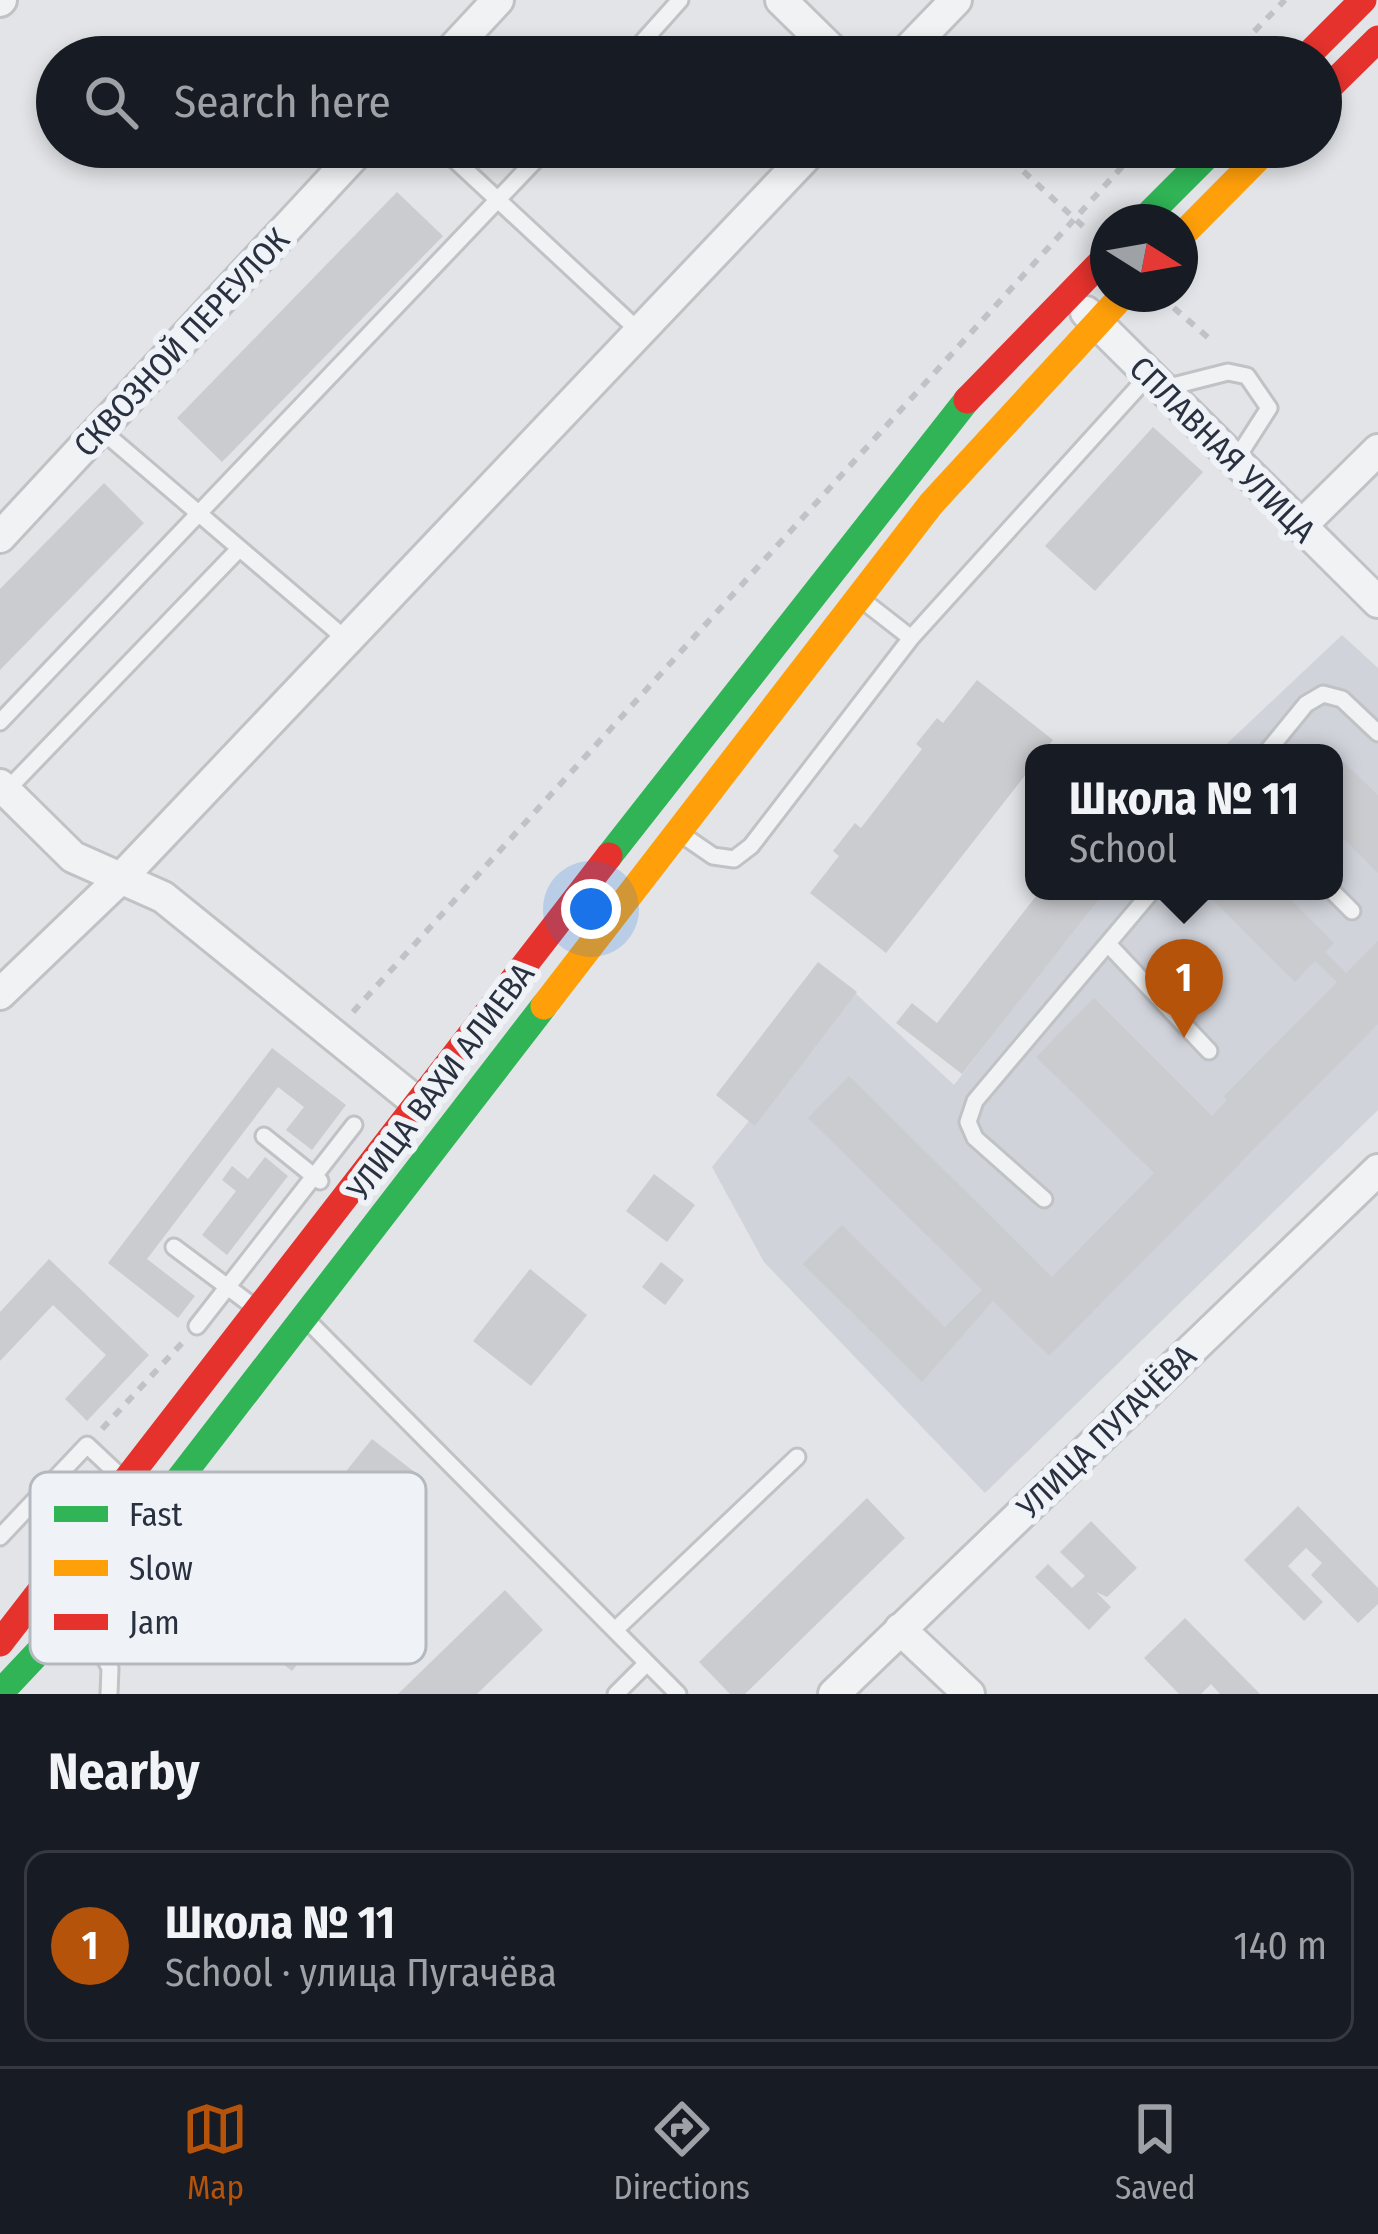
<!DOCTYPE html>
<meta charset="utf-8">
<style>
body{margin:0;font-family:"Fira Sans Condensed",sans-serif;background:#242831;color:#f1f3f6}
.compass{position:absolute;left:1090px;top:204px;width:108px;height:108px;border-radius:50%;background:#171b24;box-shadow:0 6px 18px #0003;rotate:101deg}
.you{position:absolute;left:591px;top:909px;width:42px;height:42px;margin:-30px;border:9px solid #fff;border-radius:50%;background:#1a73e8;box-shadow:0 0 0 18px #1a73e833}
.badge{display:grid;place-items:center;width:78px;height:78px;border-radius:50%;background:#b45309;color:#fff;font-size:39px;font-weight:700}
.pin{position:absolute;translate:-50% -99px;filter:drop-shadow(0 3px 6px #0008)}
.pin::after{content:'';position:absolute;top:63px;width:42px;height:36px;background:inherit;clip-path:polygon(0 0,100% 0,50% 100%)}
.popup{position:absolute;left:1025px;top:744px;width:318px;height:156px;box-sizing:border-box;display:grid;place-content:center;border-radius:24px;background:#171b24;filter:drop-shadow(0 3px 9px #0005);font-size:39px;white-space:nowrap;color:#9ea1a6}
.popup b{font-size:45px;color:#f1f3f6}
.popup::after{content:'';position:absolute;left:50%;top:100%;margin-left:-24px;border:24px solid transparent;border-top-color:#171b24}
.list{margin:0;padding:0;list-style:none}
h2{display:flex;justify-content:space-between;align-items:center;height:156px;margin:0;padding:0 48px;font-size:51px}
h2 small{font-size:39px;font-weight:400;color:#9ea1a6}
.list li{display:grid;grid-template-columns:78px 1fr auto;gap:36px;align-items:center;box-sizing:border-box;height:192px;margin:0 24px 24px;padding:0 24px;border:3px solid #363941;border-radius:24px}
.list b{display:block;font-size:45px;white-space:nowrap}
.list p{margin:0;font-size:39px;white-space:nowrap;color:#9ea1a6}
.list em{font-size:39px;font-style:normal;color:#9ea1a6}
.icon{flex:none;width:66px;height:66px;fill:none;stroke:currentColor;stroke-width:2;stroke-linecap:round;stroke-linejoin:round}
.map{position:relative;flex:none;width:1378px;height:1694px;overflow:hidden}
.search{position:absolute;background:#171b24;box-shadow:0 6px 18px #0003;left:36px;right:36px;top:36px;height:132px;display:flex;align-items:center;gap:30px;box-sizing:border-box;padding:0 42px;border-radius:66px;color:#9ea1a6;font-size:45px}
.sheet{height:372px;background:#171b24}
nav{display:flex;justify-content:space-around;align-items:center;box-sizing:border-box;height:168px;border-top:3px solid #363941;background:#171b24;font-size:33px;color:#9ea1a6}
nav a{display:grid;justify-items:center;gap:6px}
nav .on{color:#b45309}
.map>svg:first-child{display:block}
.built{fill:#d0d3da}
.building{fill:#cacccf}
.lines{fill:none;stroke-linecap:round;stroke-linejoin:round}
.lane-casing{stroke:#c0c2c5;stroke-width:21}
.street-casing{stroke:#c0c2c5;stroke-width:36}
.path{stroke:#c0c2c7;stroke-width:6;stroke-dasharray:9 9;stroke-linecap:butt}
.lane{stroke:#f1f2f3;stroke-width:15}
.street{stroke:#f1f2f3;stroke-width:30}
.fast{stroke:#30b455;stroke-width:27}
.slow{stroke:#ff9f0a;stroke-width:27}
.jam{stroke:#e5322d;stroke-width:27}
.labels{text-anchor:middle;stroke-width:12;stroke-linejoin:round;paint-order:stroke}
.street-label{font-size:33px;fill:#293140;stroke:#eff2f6}
.key{fill:#eff2f6;stroke:#b4b8bf;stroke-width:3}
.key-label{font-size:33px;fill:#293140}
</style>
<div class="map">
<svg width="1378" height="1694" viewBox="0 0 1378 1694">
<rect width="100%" height="100%" fill="#e2e4e7"/>
<path class="built" d="M1342,635L1378,668V1110L985,1493L764,1262L712,1167L853,991L954,1085L1103,891H1334V753H1217Z"/>
<path class="building" d="M397,192L443,236L222,462L177,418Z
M1153,427L1203,472L1095,591L1045,546Z
M104,483L144,523L0,670V589Z
M977,680L1053,740L1042,753H1034V764L886,953L810,893L839,856L833,851L855,823L861,828L922,749L916,744L937,718L943,723Z
M1334,753L1378,795V873L1334,829Z
M1040,891H1105L962,1074L896,1023L912,1003L937,1023Z
M1204,891H1282L1334,943L1325,952L1346,973L1378,941V1024L1049,1356L993,1301L922,1382L803,1264L842,1225L945,1327L982,1290L808,1118L849,1076L1052,1277L1154,1173L1036,1057L1094,998L1212,1116L1227,1100L1224,1096L1337,982L1315,961L1295,982Z
M818,962L857,992L755,1126L716,1095Z
M272,1048L346,1105L312,1150L286,1130L304,1107L278,1087L147,1259L195,1296L178,1318L108,1263Z
M265,1157L288,1176L227,1255L202,1235L236,1191L222,1180L232,1166L248,1179Z
M654,1174L695,1205L667,1242L626,1211Z
M49,1259L149,1355L87,1421L65,1399L106,1355L53,1305L0,1361V1312Z
M661,1262L684,1280L665,1305L642,1287Z
M530,1269L587,1315L531,1386L473,1341Z
M372,1439L417,1474L335,1577L290,1541Z
M867,1498L905,1538L745,1694H730L699,1662Z
M1298,1506L1378,1588V1604L1358,1623L1311,1575L1322,1563L1306,1548L1288,1566L1323,1602L1304,1621L1244,1560Z
M1091,1521L1137,1568L1107,1597L1096,1592L1111,1607L1089,1630L1035,1577L1048,1564L1072,1588L1085,1576L1060,1552Z
M308,1561L354,1595L292,1671L257,1644L268,1629L260,1624Z
M505,1590L543,1630L477,1694H398Z
M1185,1618L1260,1694H1220L1211,1684L1201,1694H1179L1144,1658Z"/>
<g class="lines">
<g class="lane-casing">
<path id="lane" d="M629,57L680,0
M441,147L640,332
M1165,388L1228,372L1247,376L1269,408L1235,461
M100,429L348,641
M861,599L911,638
M0,722L548,147
M1266,753L1306,704L1323,694L1342,699L1378,733
M6,791L239,549
M681,834L713,856L734,859L751,846L911,638L1149,375
M1332,891L1352,911
M1108,944L1209,1051
M264,1136L320,1181
M1044,1199L975,1138L968,1122L975,1101L1152,891
M174,1247L253,1306
M304,1317L678,1694
M197,1326L354,1125
M0,1537L87,1445L121,1477
M80,1611L110,1668L109,1694
M615,1630L797,1457
M616,1694L647,1663"/>
</g>
<g class="street-casing">
<path id="street" d="M781,0L839,57
M0,1L1,0
M445,57L498,0
M901,57L956,0
M1086,312L1378,602
M1301,526L1378,450
M0,537L362,147
M0,785L73,857L163,897L420,1105
M0,994L122,877L815,147
M900,1629L969,1694
M834,1694L1378,1170"/>
</g>
<path class="path" d="M1229,57L1285,0
M997,147L1087,230
M1160,296L1211,340
M353,1012L1140,147
M102,1429L183,1342"/>
<use href="#lane" class="lane"/>
<use href="#street" class="street"/>
<path class="fast" d="M1141,222L1216,147
M609,856L967,400
M0,1693L79,1609L544,1006"/>
<path class="slow" d="M1180,237L1269,147
M544,1006L931,504L1124,294"/>
<path class="jam" d="M1306,57L1363,0
M1321,95L1378,39
M967,400L1108,255
M0,1643L609,856"/>
</g>
<g class="labels">
<g class="street-label">
<text transform="translate(181 342) rotate(-47)" y="12">СКВОЗНОЙ ПЕРЕУЛОК</text>
<text transform="translate(1223 449) rotate(45)" y="12">СПЛАВНАЯ УЛИЦА</text>
<text transform="translate(440 1081) rotate(-53)" y="12">УЛИЦА ВАХИ АЛИЕВА</text>
<text transform="translate(1106 1431) rotate(-44)" y="12">УЛИЦА ПУГАЧЁВА</text>
</g>
</g>
<rect x="30" y="1472" width="396" height="192" rx="18" class="key"/>
<rect x="54" y="1506" width="54" height="16" fill="#30b455"/>
<rect x="54" y="1560" width="54" height="16" fill="#ff9f0a"/>
<rect x="54" y="1614" width="54" height="16" fill="#e5322d"/>
<g class="key-label">
<text x="129" y="1526">Fast</text>
<text x="129" y="1580">Slow</text>
<text x="129" y="1634">Jam</text>
</g>
</svg>
<svg class="compass" viewBox="-18 -18 36 36"><path d="M0-13l5 13h-10z" fill="#e53935"/><path d="M0 13l5-13h-10z" fill="#9ea1a6"/></svg>
<div class="you"></div>
<div class="pin badge" style="left:1184px;top:1038px">1</div>
<div class="popup"><b>Школа № 11</b>School</div>
<div class="search"><svg class="icon" aria-label="search" viewBox="0 0 24 24"><circle cx="10" cy="10" r="6"/><path d="M15 15l6 6"/></svg>Search here</div>
</div>
<section class="sheet">
<h2>Nearby<small></small></h2>
<ul class="list">
<li><span class="badge">1</span><div><b>Школа № 11</b><p>School · улица Пугачёва</p></div><em>140 m</em></li>
</ul>
</section>
<nav>
<a class="on"><svg class="icon" aria-label="map" viewBox="0 0 24 24"><path d="M3 6l6-2 6 2 6-2v14l-6 2-6-2-6 2zM9 4v14M15 6v14"/></svg>Map</a>
<a><svg class="icon" aria-label="directions" viewBox="0 0 24 24"><path d="M12 3l9 9-9 9-9-9zM9 14v-3h6M13 9l2 2-2 2"/></svg>Directions</a>
<a><svg class="icon" aria-label="saved" viewBox="0 0 24 24"><path d="M7 4h10v16l-5-4-5 4z"/></svg>Saved</a>
</nav>
